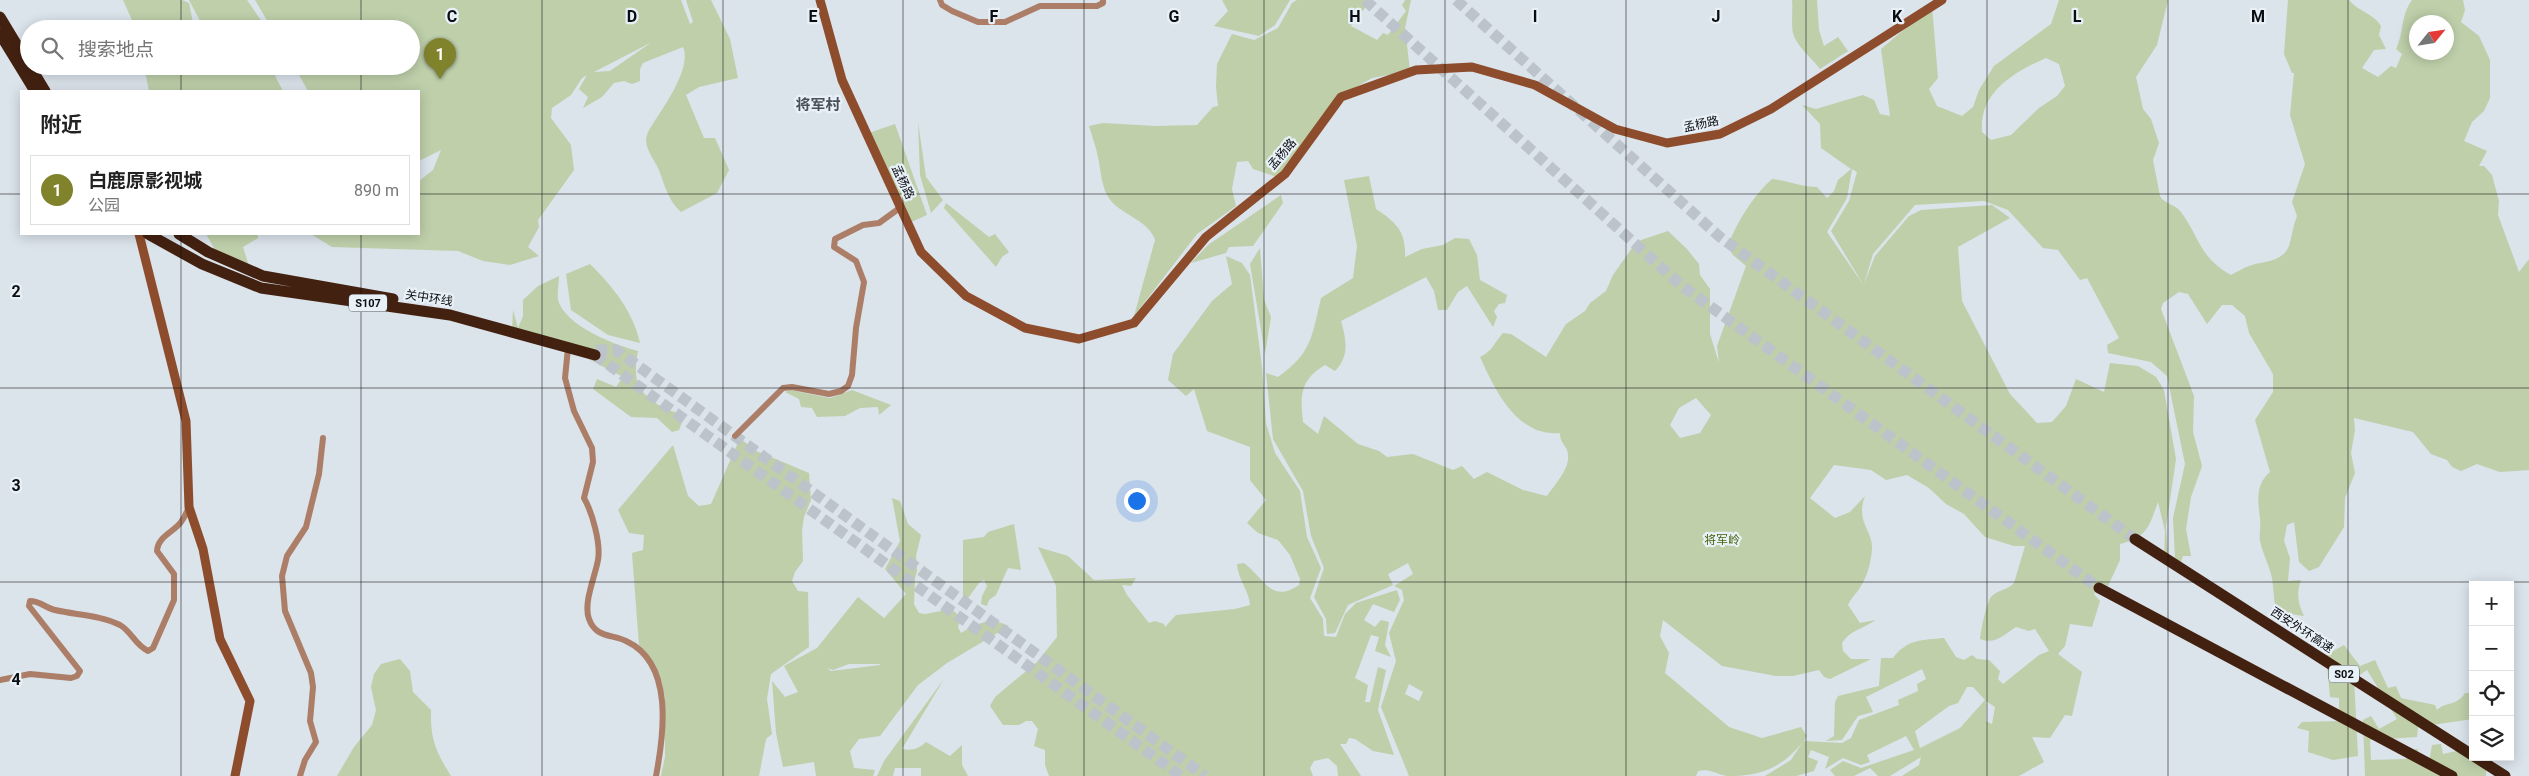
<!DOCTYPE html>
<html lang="zh">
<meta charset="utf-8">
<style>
body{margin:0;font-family:Roboto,"Noto Sans SC",sans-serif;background:#f2f2f2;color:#222}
.controls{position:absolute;right:15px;bottom:15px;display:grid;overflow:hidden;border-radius:0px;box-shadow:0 2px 12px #0003}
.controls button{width:45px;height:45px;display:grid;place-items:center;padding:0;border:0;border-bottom:1px solid #e0e0e0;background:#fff;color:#222;font:25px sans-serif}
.compass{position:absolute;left:2409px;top:15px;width:45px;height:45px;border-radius:50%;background:#fff;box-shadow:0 2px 12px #0003;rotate:60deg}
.you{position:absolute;left:1136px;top:500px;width:18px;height:18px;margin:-12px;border:4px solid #fff;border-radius:50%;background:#1a73e8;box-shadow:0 0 0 8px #1a73e833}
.badge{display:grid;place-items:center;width:32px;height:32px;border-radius:50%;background:#80822c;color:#fff;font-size:16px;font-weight:700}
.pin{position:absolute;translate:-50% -41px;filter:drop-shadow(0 1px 2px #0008)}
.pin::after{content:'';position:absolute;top:26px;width:18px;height:15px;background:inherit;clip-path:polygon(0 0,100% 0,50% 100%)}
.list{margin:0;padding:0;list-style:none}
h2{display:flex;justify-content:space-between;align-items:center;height:65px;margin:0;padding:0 20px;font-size:21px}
h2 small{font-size:16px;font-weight:400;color:#767676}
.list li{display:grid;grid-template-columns:32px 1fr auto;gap:15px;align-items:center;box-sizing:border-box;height:70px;margin:0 10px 10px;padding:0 10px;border:1px solid #e0e0e0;border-radius:0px}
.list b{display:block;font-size:19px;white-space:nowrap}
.list p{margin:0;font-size:16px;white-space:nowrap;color:#767676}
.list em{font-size:16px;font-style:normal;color:#767676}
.icon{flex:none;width:28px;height:28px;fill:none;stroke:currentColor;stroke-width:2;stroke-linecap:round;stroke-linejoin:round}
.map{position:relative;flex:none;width:2529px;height:776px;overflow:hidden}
.search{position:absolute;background:#fff;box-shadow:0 2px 12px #0003;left:20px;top:20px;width:400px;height:55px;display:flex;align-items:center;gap:12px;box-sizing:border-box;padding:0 18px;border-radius:28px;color:#767676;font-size:19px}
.panel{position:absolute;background:#fff;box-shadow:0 2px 12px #0003;left:20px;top:90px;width:400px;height:145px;border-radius:0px}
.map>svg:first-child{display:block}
.green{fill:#becfaa;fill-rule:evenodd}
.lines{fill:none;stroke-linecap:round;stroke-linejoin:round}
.highway-tunnel{stroke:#bcc3ca;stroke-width:11;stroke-dasharray:11 5.5;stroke-linecap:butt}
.street{stroke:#ac7e68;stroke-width:6}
.secondary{stroke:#8d4c2c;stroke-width:9}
.highway{stroke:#432111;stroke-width:11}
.grid{fill:none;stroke:#0b0e10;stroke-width:1;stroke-opacity:0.55}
.labels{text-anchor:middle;stroke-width:4.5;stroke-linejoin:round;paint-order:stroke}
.shield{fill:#e8f0f8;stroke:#4d5256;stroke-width:1}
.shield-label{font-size:11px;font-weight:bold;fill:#0b0e10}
.street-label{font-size:12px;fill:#0b0e10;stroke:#e8f0f8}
.park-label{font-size:12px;fill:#456309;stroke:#e8f0f8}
.quarter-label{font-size:15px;font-weight:bold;fill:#4a5057;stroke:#e8f0f8}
.grid-label{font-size:16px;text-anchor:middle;font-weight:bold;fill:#0b0e10;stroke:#e8f0f8;stroke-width:4.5;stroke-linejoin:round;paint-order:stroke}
</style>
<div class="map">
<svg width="2529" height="776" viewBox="0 0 2529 776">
<rect width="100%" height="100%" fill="#dbe3eb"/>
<path class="green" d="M123,0H182L189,3L193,23L200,21L189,0H247L267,29H136Z
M255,0H681L690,24L693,22L686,0H711L730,39L738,78L699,87L686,95L704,138H715L729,170L717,193L681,212C668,200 665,186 659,170C655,161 646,150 646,140C646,138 647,135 648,132C659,112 693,70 683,47L643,63L640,69V81L632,84L624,81L614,83L602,97L583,108L588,97L579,89L587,75L582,78L571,95L552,108L551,118L571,145L574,170L538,220L539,227L528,247L539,256L510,265L483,261L458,251L332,247L311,234H419V181L433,170L441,150L419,161V91H308L294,66H411V29H272ZM652,42L610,71L594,72Z
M1222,0H1290L1275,25L1259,36L1214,26L1228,11Z
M1297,0H1371L1351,26L1377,40L1383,33L1388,35L1406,11L1402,5L1405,0H1411L1405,28L1410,71L1372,78L1347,92L1277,177L1253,169L1248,161L1237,162L1232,189L1236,206L1197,234L1134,316L1155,240C1149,221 1123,215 1111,201C1101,189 1101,170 1098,157C1096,147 1092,136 1089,126L1103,123L1155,126L1197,125L1213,107L1218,106L1216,87L1217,64L1232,34L1254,40L1278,28L1292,3Z
M1792,0H1817L1819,30L1824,46L1838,37L1848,51L1820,69C1812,58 1796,46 1793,33C1791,23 1793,11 1792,0Z
M2059,0H2168L2157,45L2136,77L2143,109L2151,119L2159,143L2153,160L2160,196C2164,204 2175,204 2181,212C2200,238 2199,257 2231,275C2237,272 2243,268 2249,266C2262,261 2282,263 2289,246C2292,236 2293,226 2297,216L2292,202L2305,164L2290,115L2294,73H2292L2284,54L2288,0H2349C2359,12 2373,13 2381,26L2379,35L2386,49L2374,50L2362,68L2378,77L2391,66L2396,68L2402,54L2396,49C2404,33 2400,17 2412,0H2463L2465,10L2461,22L2479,36L2490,60V98L2484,111L2472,122L2464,141L2487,151L2479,166H2484L2492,175L2499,201L2498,215L2519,272L2529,259V470L2500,472L2477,464L2461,471L2452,467L2447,460L2431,454L2413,432L2354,418L2355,430L2351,453L2355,473L2345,498L2344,527L2319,567L2309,571L2299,562L2294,522L2287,525L2284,541L2290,558L2288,581L2301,580C2296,593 2298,604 2304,616L2277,612C2273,600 2274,590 2272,578C2269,565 2263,554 2260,541C2259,533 2261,526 2260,518C2258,501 2255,485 2270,472L2255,420L2273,392V374L2249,333L2245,316L2232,305H2222L2207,324L2188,294L2179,292L2163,303L2161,309L2194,396L2193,432L2202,466L2191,497L2186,529L2191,556H2183L2180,565L2175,558L2173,518L2185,464L2167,376L2151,362L2108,353L2107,345L2119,338L2087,278L2080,280L2058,250L2043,248L2008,210L1984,201L1915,205L1873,254L1864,284L1875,256L1909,216L1921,210L1992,205L2010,218L1958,247L1962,301L2010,394L2037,423L2052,422L2066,406L2076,379L2104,392L2110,363L2138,366L2156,377L2164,390L2176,459L2166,527L2169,566L2164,560L2165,531L2158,502C2149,526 2148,537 2120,544V560L2108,586L2100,583L2094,594L2100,601L2092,627L2070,624L2065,646L2058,654L2082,672L2072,716L2065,715L2050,738L2032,737L2044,762L2019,776H1902L1919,765L1921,757L1890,776H1878L1870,768L1854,776H1835L1830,770L1843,761L1861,768L1914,750L1906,736L1867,755L1870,762L1861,765L1843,758L1825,769L1829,757L1811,750L1808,757L1818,761L1814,771L1796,776H1765L1791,760L1802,743C1781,768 1761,776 1727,776C1716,774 1710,768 1698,771L1696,776H1409L1381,707L1396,661L1389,633L1404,600L1402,590L1394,586L1413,574L1408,563L1388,574L1393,585L1348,605L1335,633L1327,634L1326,619L1314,597L1324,568L1311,536L1303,491L1273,439L1266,373L1278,377C1312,353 1312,336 1321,298L1353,278L1357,246L1344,180L1369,176L1376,209C1397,223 1406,232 1405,257L1422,249L1443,245L1455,238L1469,239L1477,255L1480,280L1507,295L1505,303L1499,304L1494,311L1497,317L1493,327L1467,286L1458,292L1447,310H1438L1434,291L1426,277L1341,321C1346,339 1350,356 1335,371L1325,365C1300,380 1300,395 1303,422L1318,434L1324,416L1358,444L1379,451L1387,457L1413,454L1453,470L1462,466L1474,479L1487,472L1523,490L1547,496C1555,484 1573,466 1567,450C1564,443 1560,442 1560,433C1517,437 1495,390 1480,357C1494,350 1493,344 1503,333L1511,334L1546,357L1566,324L1585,311L1590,303L1606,291L1613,275L1632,248L1641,240L1668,231L1687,249L1699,264L1700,275L1710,289V334L1719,363L1717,346L1746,266L1733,255L1728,245C1738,221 1752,197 1772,179C1787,180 1801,187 1817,187L1827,198L1834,191L1838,180L1851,169L1821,148L1820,124L1802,105L1816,109L1863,95L1874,100L1880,114L1890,116L1881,49L1932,6L1938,78L1929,89L1937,106L1962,116L1973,107L1979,90L1994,66L2051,24ZM2416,22H2446V52H2416ZM2046,58L2059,64L2065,86L2057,96L2039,108L2011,135L1991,140L1982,132C1979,92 2014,72 2046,58ZM1852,169L1857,172L1849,201L1831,231L1864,286L1827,232L1847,198ZM1696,398L1711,415L1700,433L1680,438L1670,425L1679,408ZM1834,465L1871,470L1886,480L1907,475L1929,488L1946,504L1964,514L1985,537L2014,546H2025L2014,583C2008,590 1997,590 1991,597C1986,603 1981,631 1980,639C1996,645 2003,635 2016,627L2029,631L2035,629L2049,651L2039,655L2003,684L1998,679L2000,671L1989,660L1977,659L1972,655L1964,660L1956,657L1944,638C1923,640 1907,639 1893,658H1881L1879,686L1838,696L1835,702L1834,736L1826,741L1842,740L1858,716L1873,712L1866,697L1922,669L1926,679L1917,684L1918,691L1898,700L1899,705L1859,720L1851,738L1842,743L1804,741L1807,736L1801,727L1762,738L1729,727L1665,673L1669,653L1660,636L1663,620L1722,666L1776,676H1793L1819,670L1824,677L1830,679L1871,659H1851L1843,651L1842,643C1849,631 1864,628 1876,620L1860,623L1848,605C1851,598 1857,593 1861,586C1868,575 1871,561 1872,549C1873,530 1855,522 1865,496L1850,512L1835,518L1810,498ZM1409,684L1423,692L1419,701L1405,694ZM1967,687H1973L1985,700L1960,728L1920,748L1915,731L1949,706L1958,703ZM1986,701L1995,707L1992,724L1986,721Z
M144,66H270L283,91H149Z
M918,122L926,177L943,200L931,213L920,175Z
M895,124L927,215L909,223L869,133Z
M1281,195L1283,203L1253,246L1229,247L1226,253L1191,263L1208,245Z
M946,203L989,237L995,234L1009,252L1002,257L996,267L944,208Z
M206,234H258V238L243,247L248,263L232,267L223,264Z
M1260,248L1264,300L1271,317L1265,354L1250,264Z
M1226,256L1242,263L1250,275L1262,367L1266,423L1275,453L1300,491L1307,537L1321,568L1310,598L1323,619L1324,636L1336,637L1345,614L1356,603L1397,590L1400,600L1394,612L1373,604L1364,620L1375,627L1381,620L1389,622L1385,645L1391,657L1375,651L1379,637L1371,635L1355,678L1368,685L1365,702H1370L1378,667L1386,670L1378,710L1394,755L1373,751L1355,739L1349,738L1346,744H1340L1361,776H1338L1337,766L1328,758L1314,761L1310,768L1313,776H1049L1045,765V750L1034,746L1038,729L1032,721H1026L1019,725H1003L990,706L995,697L1037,662L1057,637L1056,586L1038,547L1068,556L1094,580L1136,578L1131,586L1122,585L1127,595L1149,623L1155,621L1164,624L1165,627L1176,615L1235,609L1250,605C1249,590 1238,580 1237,564L1244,563C1265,579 1271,604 1299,585L1300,579L1290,555L1278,540L1258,533L1247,523L1266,500L1250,480V447L1207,431L1194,389L1186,396L1168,380L1173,354L1212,301L1232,284Z
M590,264C613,287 633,311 640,343L608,335L571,310L566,274Z
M559,276C559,283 557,293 558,300C565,326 615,345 638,351C636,361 634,376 639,386C647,401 669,413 685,414L679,430L672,432L657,418L631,417L593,389L597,379L616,387L623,377L581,355L512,331L513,310L518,328L523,316V300L538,286Z
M790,390L830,398L852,390L891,405L879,415L878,407L860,408L845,416L817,417L812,408L801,407L799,399L785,392Z
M740,438L754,450L809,473L811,500L804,517L802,530L803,561L795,572L792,581L798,591L808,592L809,647L771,674L767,699L772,734L766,739L759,776H661L665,757V699L662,682L639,645L632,553L643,550L644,535L629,533L618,510L673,445L688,496L699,506L711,504Z
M892,498L900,501L908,524L921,535L916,556L917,571L915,578L914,604L919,613L925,614L952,609L961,618L958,627L961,633C978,623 990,617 1009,626L947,663L918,685L880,736L859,739L850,751L854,768L875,770L873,776H816L814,762L783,767L776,733L772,681L785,697L798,692L784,666L817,648L858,597L884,618L906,594L885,569L900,541ZM849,664H880V665L831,671L827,668L833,670Z
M1014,524L1021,570L1008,568L996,595L989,600L987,606L981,604L982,596L987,586L984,580L979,583L963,605V540L984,537L988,532Z
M2344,645L2360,666L2375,660L2388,688L2396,686L2401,698L2435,705L2437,710C2446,701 2456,707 2465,693H2473V719L2418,727L2417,737L2370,740L2371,760L2406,759L2408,750L2418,749V762H2429L2432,745L2441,744L2443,754L2470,748V739L2473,738V757L2486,758V776H2365L2363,720L2371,716L2379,729L2397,719L2367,670L2354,679L2358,756L2333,760L2308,752L2309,731L2297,728L2302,722L2339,721V698L2330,697L2326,655Z
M400,659L410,671L413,692L431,710C430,739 436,752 451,776H337L354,747L372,725L376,710L371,687L374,674L381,664Z
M944,679L902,749C911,751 919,749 926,742L950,756L962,745V765L968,776H921V768H895L893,776H877L884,761Z"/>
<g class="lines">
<path class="highway-tunnel" d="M1365,0L1682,286L2099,588
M1456,0L1720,237L2135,539
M596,350H616L1205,776
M595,355L1181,776"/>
<path class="street" d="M940,0L942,5L952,11L978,22H1005L1040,6H1097L1103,3V0
M568,348L565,378L574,411L592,448L593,462L584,498C592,512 601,543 598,560C595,577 583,603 589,619C596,638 611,634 626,641C674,663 664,734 656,776
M735,436L783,388L792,387L829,394L841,391L848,386L852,375L856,328L864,282L856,261L834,247L835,239L863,225L879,223L901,207
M0,680L30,674L71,678L77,676L80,671L29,606L30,601C40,601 46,608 55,610C76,615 100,615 120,625C132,632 135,645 148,651L153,648L174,600V574L157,551C158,536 174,532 181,522C184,518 187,512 189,507
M300,776L305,760L316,742L310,721L313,687L311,673L285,611L282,576L287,556L306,527L319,474L323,438"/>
<path class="secondary" d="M820,0L842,80L921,252L966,296L1025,328L1079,339L1134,323L1206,237L1285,174L1341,97L1416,70L1472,67L1535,85L1615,129L1667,143L1720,134L1771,109L1942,0
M139,234L186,421L189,507L203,549L220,639L250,701L235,776"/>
<path class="highway" d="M0,17L29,65
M0,34L35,91
M30,66L45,91
M148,234L202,264L261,288L450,315L595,355
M179,234L208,252L263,276L393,299
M2135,539L2505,776
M2099,588L2452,776"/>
</g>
<path class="grid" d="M181,0V29M361,0V29M542,0V776M723,0V776M903,0V776M1084,0V776M1264,0V776M1445,0V776M1626,0V776M1806,0V776M1987,0V776M2168,0V776M2348,0V776M181,66V91M361,66V91M0,194H21M419,194H2529M181,234V776M361,234V776M0,388H2529M0,582H2529"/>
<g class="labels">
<g class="shield">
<rect x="349" y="294.5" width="38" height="17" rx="4"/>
<rect x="2329" y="665.5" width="30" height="17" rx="4"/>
</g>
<g class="shield-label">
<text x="368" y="307">S107</text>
<text x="2344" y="678">S02</text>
</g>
<g class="street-label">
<text transform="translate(1701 124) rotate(-12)" y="4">孟杨路</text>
<text transform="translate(1282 154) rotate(-50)" y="4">孟杨路</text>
<text transform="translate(903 182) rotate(65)" y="4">孟杨路</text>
<text transform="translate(429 298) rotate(9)" y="4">关中环线</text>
<text transform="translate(2302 630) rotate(33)" y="4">西安外环高速</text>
</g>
<g class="park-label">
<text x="1722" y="544">将军岭</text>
</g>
<g class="quarter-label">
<text x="818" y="110">将军村</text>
</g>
</g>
<g class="grid-label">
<text x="452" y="22">C</text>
<text x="632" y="22">D</text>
<text x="813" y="22">E</text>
<text x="994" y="22">F</text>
<text x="1174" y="22">G</text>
<text x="1355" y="22">H</text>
<text x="1535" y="22">I</text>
<text x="1716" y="22">J</text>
<text x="1897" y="22">K</text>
<text x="2077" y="22">L</text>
<text x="2258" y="22">M</text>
<text x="16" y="297">2</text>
<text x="16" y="491">3</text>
<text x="16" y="685">4</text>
</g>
</svg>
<div class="controls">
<button>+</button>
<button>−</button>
<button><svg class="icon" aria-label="locate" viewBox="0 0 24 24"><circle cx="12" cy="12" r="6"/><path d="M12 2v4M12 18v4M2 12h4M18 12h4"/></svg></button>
<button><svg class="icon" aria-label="layers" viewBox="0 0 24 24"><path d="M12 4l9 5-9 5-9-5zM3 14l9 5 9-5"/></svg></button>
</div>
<svg class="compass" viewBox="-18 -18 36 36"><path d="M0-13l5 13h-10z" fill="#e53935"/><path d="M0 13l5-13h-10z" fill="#767676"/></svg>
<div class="you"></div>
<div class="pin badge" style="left:440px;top:79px">1</div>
<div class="search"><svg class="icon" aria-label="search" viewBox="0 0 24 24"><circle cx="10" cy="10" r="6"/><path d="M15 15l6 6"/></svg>搜索地点</div>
<section class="panel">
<h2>附近<small></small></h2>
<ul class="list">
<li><span class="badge">1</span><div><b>白鹿原影视城</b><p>公园</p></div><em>890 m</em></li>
</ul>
</section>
</div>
